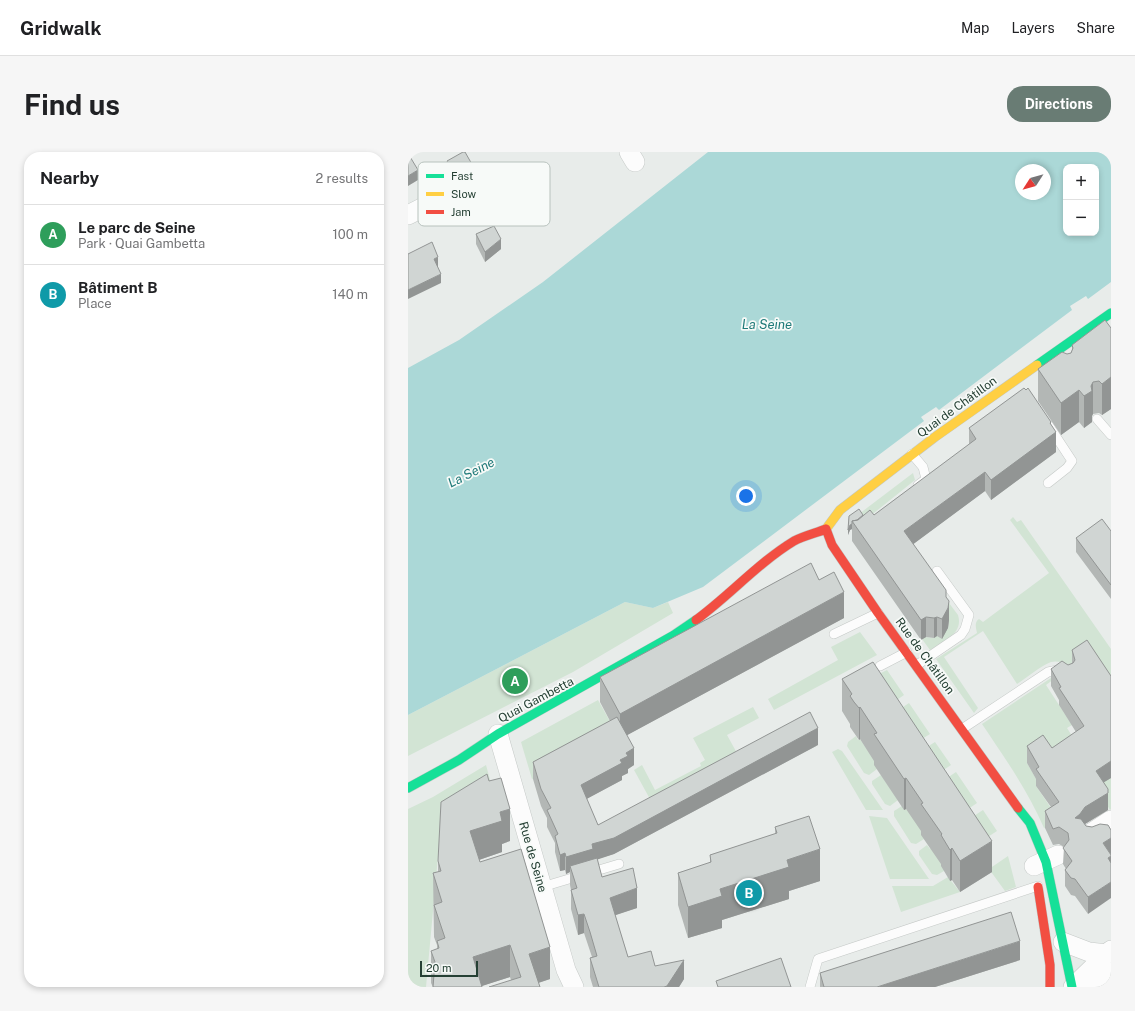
<!DOCTYPE html>
<meta charset="utf-8">
<style>
body{margin:0;font-family:"Public Sans",sans-serif;background:#f6f6f6;color:#202124}
.controls{position:absolute;right:12px;top:12px;display:grid;overflow:hidden;border-radius:8px;box-shadow:0 2px 6px #0003}
.controls button{width:36px;height:36px;display:grid;place-items:center;padding:0;border:0;border-bottom:1px solid #e0e0e0;background:#fff;color:#202124;font:20px sans-serif}
.compass{position:absolute;left:607px;top:12px;width:36px;height:36px;border-radius:50%;background:#fff;box-shadow:0 2px 6px #0003;rotate:234deg}
.scale{position:absolute;left:12px;bottom:10px;width:58px;box-sizing:border-box;padding-left:4px;border:2px solid #254034;border-top:0;font-size:11px;line-height:14px;white-space:nowrap;color:#254034;-webkit-text-stroke:3px #f7faf8;paint-order:stroke}
.you{position:absolute;left:338px;top:344px;width:14px;height:14px;margin:-10px;border:3px solid #fff;border-radius:50%;background:#1a73e8;box-shadow:0 0 0 6px #1a73e833}
.badge{display:grid;place-items:center;width:26px;height:26px;border-radius:50%;background:#697c74;color:#fff;font-size:13px;font-weight:700}
.pin{position:absolute;translate:-50% -50%;border:2px solid #fff;box-shadow:0 1px 4px #0006}
.list{margin:0;padding:0;list-style:none}
h2{display:flex;justify-content:space-between;align-items:center;height:52px;margin:0;padding:0 16px;font-size:17px}
h2 small{font-size:13px;font-weight:400;color:#757577}
.list li{display:grid;grid-template-columns:26px 1fr auto;gap:12px;align-items:center;box-sizing:border-box;height:60px;padding:0 16px;border-top:1px solid #e0e0e0}
.list b{display:block;font-size:15px;white-space:nowrap}
.list p{margin:0;font-size:13px;white-space:nowrap;color:#757577}
.list em{font-size:13px;font-style:normal;color:#757577}
.map{position:relative;flex:none;width:703px;height:835px;overflow:hidden;border-radius:16px}
header{display:flex;align-items:center;gap:24px;box-sizing:border-box;height:56px;padding:0 20px;background:#fff;border-bottom:1px solid #e0e0e0}
header strong{font-size:19px}
nav{display:flex;gap:22px;margin-inline-start:auto;font-size:14px}
.intro{display:flex;align-items:center;justify-content:space-between;box-sizing:border-box;height:96px;padding:0 24px}
h1{margin:0;font-size:28px}
.button{padding:10px 18px;border-radius:16px;background:#697c74;color:#fff;font-size:14px;font-weight:700}
main{display:flex;gap:24px;padding:0 24px}
aside{flex:1;background:#fff;border-radius:16px;box-shadow:0 2px 6px #0003}
.map>svg:first-child{display:block}
.green{fill:#d2e4d4}
.water{fill:#abd8d7;fill-rule:evenodd}
.lines{fill:none;stroke-linecap:round;stroke-linejoin:round}
.lane-casing{stroke:#c5c9c7;stroke-width:10}
.street-casing{stroke:#c5c9c7;stroke-width:20}
.fast-casing{stroke:#c1c8c5;stroke-width:10}
.slow-casing{stroke:#c1c8c5;stroke-width:10}
.jam-casing{stroke:#c1c8c5;stroke-width:10}
.lane{stroke:#fcfcfc;stroke-width:9}
.street{stroke:#fcfcfc;stroke-width:19}
.fast{stroke:#16e098;stroke-width:9}
.slow{stroke:#ffcf43;stroke-width:9}
.jam{stroke:#f24e42;stroke-width:9}
.wall{fill:#b3b7b5}
.shaded-wall{fill:#929594}
.building{fill:#d0d5d3;stroke:#929594}
.labels{text-anchor:middle;stroke-width:3.5;stroke-linejoin:round;paint-order:stroke}
.street-label{font-size:12px;fill:#254034;stroke:#f7faf8}
.water-label{font-size:13px;font-style:italic;fill:#207a79;stroke:#f7faf8}
.key{fill:#f7faf8;stroke:#b8c2bd;stroke-width:1}
.key-label{font-size:11px;fill:#254034}
</style>
<header>
<strong>Gridwalk</strong>
<nav><a>Map</a><a>Layers</a><a>Share</a></nav>
</header>
<div class="intro"><h1>Find us</h1><a class="button">Directions</a></div>
<main>
<aside>
<h2>Nearby<small>2 results</small></h2>
<ul class="list">
<li><span class="badge" style="background:#2e9e5b">A</span><div><b>Le parc de Seine</b><p>Park · Quai Gambetta</p></div><em>100 m</em></li>
<li><span class="badge" style="background:#0f9aa8">B</span><div><b>Bâtiment B</b><p>Place</p></div><em>140 m</em></li>
</ul>
</aside>
<div class="map">
<svg width="703" height="835" viewBox="0 0 703 835">
<rect width="100%" height="100%" fill="#e8ecea"/>
<path class="green" d="M505,321L507,328L456,369L451,362Z
M605,365L609,370L613,368L703,497V543C689,533 660,505 643,510C631,515 620,525 609,532L575,479L536,505L570,556L566,561L528,507L569,481C568,476 566,470 571,467L575,470L641,421L602,368Z
M517,419L550,463C556,482 534,490 522,498L514,487L517,485L526,486L540,477L541,468Z
M217,450L245,456L260,450L265,461L165,520L0,604V563Z
M452,480L469,503L366,558L360,547L430,508L423,495Z
M479,518L496,543L476,557L457,529Z
M646,524H650L638,533L664,573L659,576L671,595L619,611L631,632L628,634L643,656L644,672L636,676C619,637 598,608 574,572Z
M190,548L209,582L124,627L113,590Z
M501,551L522,582L501,595L480,565Z
M345,555L351,566L319,583L335,612L248,658L226,618L234,613L247,638L293,614L292,611L297,608L285,586Z
M448,584L450,588L452,587L469,612V617L461,623L456,621L439,594L440,590Z
M527,590L543,613L522,627L506,603Z
M430,597L434,599L475,658H458L424,600Z
M78,613L87,646L33,672L18,835H0V657L25,645Z
M548,620L569,651L547,666L527,634Z
M473,623L490,648L482,654L477,652L464,632V629Z
M703,626V657L702,658L687,634Z
M494,654C503,660 514,677 516,687L508,692L503,691L486,664V659Z
M575,658L589,679L566,694L552,673Z
M461,664L479,666L521,727H482Z
M519,693L522,697L524,696L535,713L536,719L529,723L524,722L511,703V699Z
M600,704L608,735L597,739L581,717Z
M540,725L552,740L493,760L484,734H525Z"/>
<path class="water" d="M300,0H703V130L680,147L678,144L662,154L664,158L531,258L528,255L513,265L516,269L295,435L245,456L217,450L0,563V216L51,188L135,130ZM658,15H688V81H658ZM613,18H637V42H613Z"/>
<g class="lines">
<g class="lane-casing">
<path id="lane" d="M689,267L703,283
M504,302L515,315L518,327L510,333
M640,331L659,316L664,309L641,274
M426,482L470,461
M509,513L553,483L557,477L561,463L529,419
M472,514L499,500
M554,577L640,520L654,517
M134,735L211,712
M402,835L410,807L630,734"/>
</g>
<g class="street-casing">
<path id="street" d="M221,0L227,10
M0,63L37,44
M90,582L158,818L166,835
M683,681L703,668
M626,714L650,703
M655,790L681,800L699,802
M665,835L703,798
M687,835L703,821"/>
</g>
<g class="fast-casing">
<path id="fast" d="M629,213L703,161
M0,636L51,608L90,582L266,483L288,468
M610,656L622,671L638,710L664,835"/>
</g>
<g class="slow-casing">
<path id="slow" d="M418,377L432,358L527,285L629,213"/>
</g>
<g class="jam-casing">
<path id="jam" d="M418,377L424,393L470,461L610,656
M288,468C322,443 350,411 386,389C396,384 408,381 418,377
M630,735L642,813V835"/>
</g>
<use href="#lane" class="lane"/>
<use href="#street" class="street"/>
<use href="#fast" class="fast"/>
<use href="#slow" class="slow"/>
<use href="#jam" class="jam"/>
</g>
<path class="wall" d="M39,9L78,47L61,57L42,29V25L39,19Z
M68,82L93,97L77,110L68,92Z
M703,176V257L694,263L691,261L685,262L684,264V270L676,276L671,270L653,283L630,249V217L663,201L664,198V193Z
M643,274L648,300L583,348L577,339L505,392L538,445L541,468L540,476L534,487L529,484L526,486L518,485L513,488L444,389V377L442,378L440,383L441,364L455,363H466L561,293V276Z
M703,379V447L668,400V386Z
M411,428L436,466L219,583L226,613L220,617V621L214,624V628L178,647L190,673L410,593L206,702L189,707L194,725L229,756L207,763L220,805L247,814L276,827L271,835H185L182,825V806L184,805L176,781L170,783L163,757V738L162,733V720L158,722L157,718L152,719L147,700V691L139,675V666L133,654L125,627V610L202,569L192,550V525Z
M664,498L703,524V626L696,630L700,658L677,672L678,674L684,675L680,762L667,744L663,743L657,734V718L658,717L655,712L656,695L651,692L645,693L637,676V659L643,655L628,634V627L619,611V594L644,596L668,580L651,553V548L643,534V517L664,512Z
M434,527L584,720L552,740L544,728L542,729L533,714V712L513,683V679L498,657L496,658L466,613V609L452,587L451,588L442,575V572L434,559Z
M367,675L412,729L381,739V747L314,768V776L280,786L270,753V721L302,711V703L367,682Z
M102,689L94,692V700L71,708L72,710L142,827L130,831L103,828L102,825L73,834L74,835H25L23,831V799L29,797V793L26,785L25,721L30,720V709Z
M612,808L527,835H412V821Z"/>
<path class="shaded-wall" d="M10,18V28L0,34V24Z
M78,37V47L61,57V47Z
M93,87V97L77,110V100Z
M30,105V114L26,116V107Z
M33,122V131L0,147V138Z
M703,225V257L694,263V232Z
M685,230V262L684,264V270L676,276V244Z
M671,238V270L653,283V251Z
M643,270V283L648,280V300L583,348V328Z
M577,320V339L496,399V379Z
M444,372V377L442,378L440,383V378L442,373Z
M436,440V466L212,587V562Z
M541,449V468L540,476L534,487V467L538,459Z
M518,465V485L513,488V468Z
M529,465V484L526,486V466Z
M452,555V587L451,588V556Z
M410,576V593L206,702L185,709L162,714V720L158,722V705L184,692Z
M226,596V613L220,617V621L214,624V628L173,650V633L218,601Z
M703,609V626L688,635V619Z
M498,626V657L496,658V627Z
M700,641V658L677,672L672,679L667,666L677,655Z
M102,657V689L94,692V700L62,711V679L92,660Z
M703,686V703L695,691Z
M584,689V720L552,740V709Z
M544,696V728L542,729V698Z
M412,697V729L381,739V747L314,768V776L280,786V755L312,737L379,708Z
M157,701V718L152,719V703Z
M703,704V721L700,706Z
M703,730V746L680,762V745Z
M229,736V756L202,765V746Z
M176,762V781L170,783V763Z
M612,789V808L527,835H469Z
M102,793V825L71,835L65,805Z
M142,795V827L121,834V802Z
M276,808V827L271,835H256Z"/>
<path class="building" d="M55,0H57L78,37L61,47L42,19L43,16L39,9Z
M1,3L10,18L0,24V4Z
M86,74L93,87L77,100L68,82Z
M24,90L30,105L26,107L33,122L0,138V102Z
M697,168L703,176V225L694,232L691,229L685,230L683,234L684,239L676,244L671,238L653,251L630,217L654,200L659,202L663,201L665,196L664,193Z
M616,236L618,238L620,236L643,270L642,271L648,280L583,328L577,320L496,379L538,438V445L541,449L540,456L534,467L529,465L526,466L518,465L513,468L444,369L450,368L462,358L466,363L568,287L561,276Z
M451,357L455,363L449,368L444,369V372L442,373L440,378L441,364Z
M694,367L703,379V433L668,386Z
M403,411L411,428L426,420L436,440L212,562L192,525Z
M679,488L703,524V609L688,619L700,637V641L677,655L672,662L667,666L673,667L678,674L684,675L692,672L700,673L703,678V686L695,691L703,703V704L700,706L703,711V730L680,745L667,727L663,726L657,718L664,709L655,696L661,688L660,681L651,675L645,677L637,659L651,650L628,617L631,615L619,594L635,583L644,596L676,574L651,536L653,535L643,517L654,509L660,513L665,511L667,508L664,498Z
M465,510L584,689L552,709L544,696L542,698L533,683L534,682L513,652L515,651L498,626L496,627L466,582L469,581L452,555L451,556L446,550L442,544L444,542L434,527Z
M402,560L410,576L206,686L184,692L185,697L158,705L157,701L152,703L147,684L150,682L139,658L143,656L133,637L125,610L209,565L226,596L218,601L220,604L212,608L214,611L173,633L190,673Z
M79,622L81,629L93,626L102,657L92,660L94,669L62,679L72,710L113,697L142,795L121,802L132,835H81L113,825L102,793L65,805L74,835H25L27,810L23,799L31,796L29,789L37,786L26,753L34,750L25,721L33,719L30,709L33,650Z
M401,664L412,697L379,708L381,715L312,737L314,744L280,755L270,721L303,710L302,703L369,681L367,675Z
M189,706L194,725L225,716L229,736L202,746L220,805L243,799L247,814L276,808L259,834L256,835H191L182,806L189,804L182,780L176,762L170,763L163,738L169,736L162,714Z
M603,760L612,789L469,835H416L412,821Z
M373,806L383,835H310L308,829Z"/>
<g class="labels">
<g class="street-label">
<text transform="translate(549 255) rotate(-36)" y="4">Quai de Châtillon</text>
<text transform="translate(517 504) rotate(54)" y="4">Rue de Châtillon</text>
<text transform="translate(128 548) rotate(-28)" y="4">Quai Gambetta</text>
<text transform="translate(125 705) rotate(74)" y="4">Rue de Seine</text>
</g>
<g class="water-label">
<text x="359" y="177">La Seine</text>
<text transform="translate(63 320) rotate(-27)" y="5">La Seine</text>
</g>
</g>
<rect x="10" y="10" width="132" height="64" rx="6" class="key"/>
<rect x="18" y="22" width="18" height="4" fill="#16e098"/>
<rect x="18" y="40" width="18" height="4" fill="#ffcf43"/>
<rect x="18" y="58" width="18" height="4" fill="#f24e42"/>
<g class="key-label">
<text x="43" y="28">Fast</text>
<text x="43" y="46">Slow</text>
<text x="43" y="64">Jam</text>
</g>
</svg>
<div class="controls">
<button>+</button>
<button>−</button>
</div>
<svg class="compass" viewBox="-18 -18 36 36"><path d="M0-13l5 13h-10z" fill="#e53935"/><path d="M0 13l5-13h-10z" fill="#757577"/></svg>
<div class="scale">20 m</div>
<div class="you"></div>
<div class="pin badge" style="left:107px;top:529px;background:#2e9e5b">A</div>
<div class="pin badge" style="left:341px;top:741px;background:#0f9aa8">B</div>
</div>
</main>
